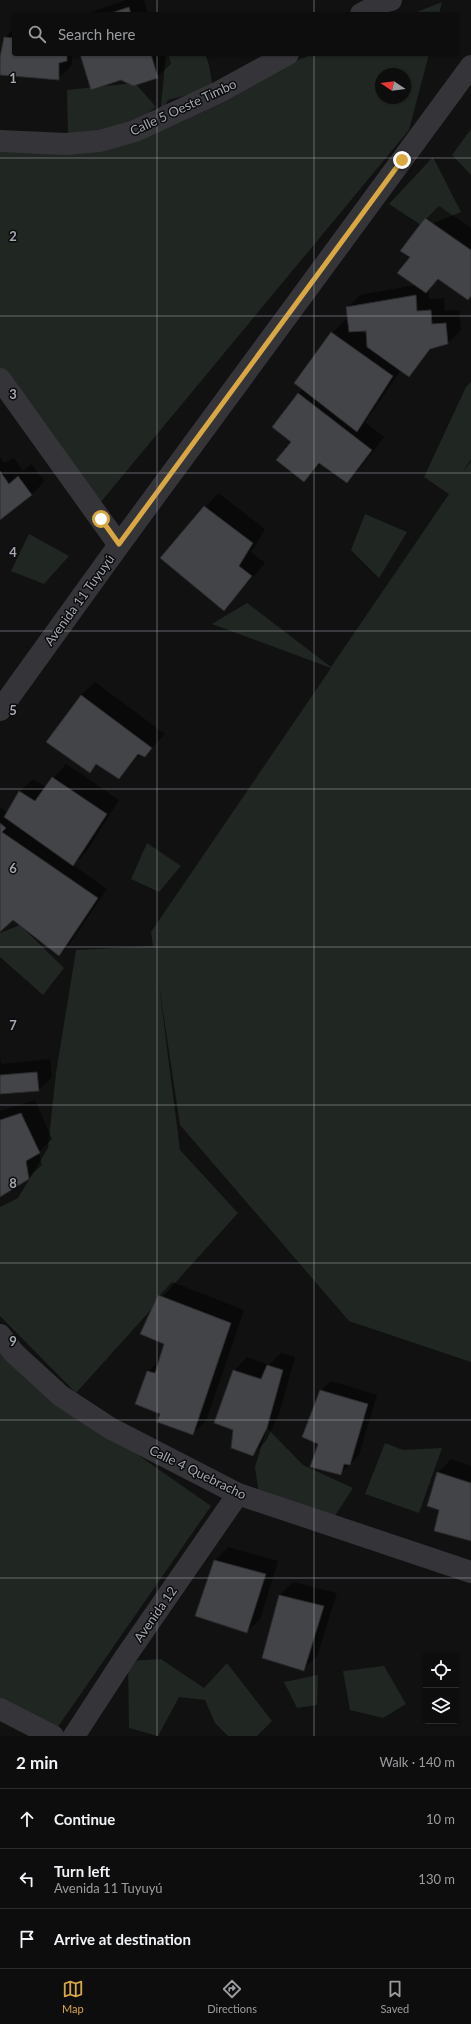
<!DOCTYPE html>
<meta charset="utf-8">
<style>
body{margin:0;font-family:Lato,sans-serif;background:#1b1b1c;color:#f1f3f6}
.controls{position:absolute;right:12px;bottom:12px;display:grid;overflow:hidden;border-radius:4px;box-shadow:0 1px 3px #0004}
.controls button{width:36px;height:36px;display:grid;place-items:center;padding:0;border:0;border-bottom:1px solid #2d2d2e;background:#0d0d0e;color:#f1f3f6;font:20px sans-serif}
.compass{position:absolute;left:375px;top:68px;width:36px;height:36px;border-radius:50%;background:#0d0d0e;box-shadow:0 1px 3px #0004;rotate:283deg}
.stop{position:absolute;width:12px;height:12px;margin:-9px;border:3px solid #d9a842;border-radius:50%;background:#fff}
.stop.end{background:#d9a842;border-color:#fff;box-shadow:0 1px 4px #0008}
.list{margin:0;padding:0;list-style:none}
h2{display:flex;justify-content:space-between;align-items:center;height:52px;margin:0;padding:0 16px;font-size:17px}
h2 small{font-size:13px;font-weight:400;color:#9a9c9e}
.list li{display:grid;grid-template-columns:26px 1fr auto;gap:12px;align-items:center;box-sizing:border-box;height:60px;padding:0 16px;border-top:1px solid #2d2d2e}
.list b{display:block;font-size:15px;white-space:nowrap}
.list p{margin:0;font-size:13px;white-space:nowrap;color:#9a9c9e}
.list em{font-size:13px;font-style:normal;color:#9a9c9e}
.icon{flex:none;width:22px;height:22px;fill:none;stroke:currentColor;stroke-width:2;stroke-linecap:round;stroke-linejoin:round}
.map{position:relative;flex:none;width:471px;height:1736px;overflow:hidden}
.search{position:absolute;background:#0d0d0e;box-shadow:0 1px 3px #0004;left:12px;right:12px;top:12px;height:44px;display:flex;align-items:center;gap:10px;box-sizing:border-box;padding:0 14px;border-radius:4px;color:#9a9c9e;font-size:15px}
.sheet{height:232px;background:#0d0d0e}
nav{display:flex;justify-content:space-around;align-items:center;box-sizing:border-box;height:56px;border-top:1px solid #2d2d2e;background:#0d0d0e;font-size:11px;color:#9a9c9e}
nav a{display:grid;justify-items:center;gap:2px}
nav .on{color:#d9a842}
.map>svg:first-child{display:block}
.green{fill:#202621;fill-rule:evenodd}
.shadow{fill:#0007;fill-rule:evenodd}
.building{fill:#434447;stroke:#2b2b2e}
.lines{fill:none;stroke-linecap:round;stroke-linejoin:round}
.minor{stroke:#353539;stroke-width:22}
.route{stroke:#d9a842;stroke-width:5}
.grid{fill:none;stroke:#a4a8b1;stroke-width:1;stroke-opacity:0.55}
.labels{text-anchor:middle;stroke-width:3;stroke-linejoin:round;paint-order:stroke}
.street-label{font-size:13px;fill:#a4a8b1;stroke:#0c0c0d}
.grid-label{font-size:13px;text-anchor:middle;font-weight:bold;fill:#a4a8b1;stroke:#0c0c0d;stroke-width:3;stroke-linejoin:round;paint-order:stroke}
</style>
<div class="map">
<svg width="471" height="1736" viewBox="0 0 471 1736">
<rect width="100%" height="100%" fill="#111112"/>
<path class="green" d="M442,2L439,14H412Z
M166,54H205L209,65L213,88L168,100L162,114L313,54H429L409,130L100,503L0,367V146L68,140L67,90L135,83L156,107L135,122L160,115ZM381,74H405V98H381Z
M471,129V175L452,155Z
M433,157L461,212L424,227L389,204Z
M471,382V459L461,475L471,461V1362L349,1321L180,1125L159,985L180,1150L238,1213L76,1393L0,1316V1207L18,1198L48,1148L56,1073L76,950L153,946L151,932L331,668L212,624L247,603L331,667L449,494L424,477L466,387Z
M365,514L407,532L379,578L351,550Z
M29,534L69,556L44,584L11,571Z
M147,843L181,866L159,892L131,879Z
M20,925L64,968L43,995L0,957V933Z
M0,1341L25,1376L211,1506L55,1731L0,1703Z
M267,1428L303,1465L353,1488L327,1528L259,1495L255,1467Z
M385,1443L403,1450L442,1448L419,1513L365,1494Z
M161,1659L204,1688L227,1663L272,1721L257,1736H228L215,1723L205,1700L179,1697L158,1736L129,1728L128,1661Z
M384,1666L406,1704L383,1718L350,1710L343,1671Z
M318,1675L317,1705L297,1708L284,1682Z"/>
<path class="shadow" d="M126,0H144L148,14H86Z
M14,28V54H73L71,66L58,79L0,74V62L5,37Z
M81,54H168L171,64L157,77Z
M439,206L471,228V295L439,279L429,289V299L444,298L445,311L459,310L461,330L448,343L433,347L409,375L401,370L365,422L384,437L360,468L347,481L321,463L304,481L292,442L298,394L303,389L332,333L345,320L349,322L347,308L360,295L415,285L411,256L426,219ZM360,330H367L368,336Z
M0,457L4,463L14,458L23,471L31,464L45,481L32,494L0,519Z
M218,493L265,529L251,552L265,563L224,610L161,558Z
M95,682L165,734L145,755L140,754L119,778L98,763L90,772L81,695Z
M66,764L119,800L86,852L73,865L107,889L68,946L59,955L13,918L0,931V807L7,812L19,792L33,779L46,787Z
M0,1056L1,1064L50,1059L52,1077L38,1090L0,1093Z
M35,1100L52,1139L39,1152L42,1165L28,1178L0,1196V1111Z
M172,1282L244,1310L206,1421L192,1434L161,1413L148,1372L160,1360L166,1344L159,1296Z
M281,1353L295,1357L279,1414L266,1441L252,1455L234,1429V1371L247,1357L269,1365Z
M331,1381L377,1395L359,1455L341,1473L320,1443L321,1390Z
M451,1459L471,1466V1540L438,1473Z
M228,1547L278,1561L260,1619L246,1632L215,1561Z
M293,1582L337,1593L317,1656L303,1669L280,1595Z"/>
<path class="building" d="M129,7L131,14H108Z
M4,37L14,38V54H67V61L59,63V80L0,75V57Z
M80,54H151L158,78L133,86L121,80L91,90Z
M425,218L471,250V296L468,300L438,279L426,293L397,273L410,257L400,251Z
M416,295L417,311L431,310L432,324L446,323L448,344L430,349L409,377L367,347L366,331L349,332L346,307Z
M331,332L393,376L357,432L294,383Z
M298,393L372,450L347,483L319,463L304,482L276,460L291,442L272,427Z
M0,471L9,484L18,476L32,495L0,520Z
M204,506L253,543L239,566L252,576L224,611L160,558Z
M81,695L152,748L145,757L138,754L119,779L96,764L90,773L46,742Z
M52,777L107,814L73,866L4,817L19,791L35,801Z
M0,823L6,828L2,832L98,898L59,956L13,920L0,932Z
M37,1072L39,1091L0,1094V1075Z
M21,1113L40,1153L26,1161L29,1179L0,1197V1120Z
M158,1295L231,1323L193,1435L157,1422L160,1414L135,1404L147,1371L155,1373L164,1344L140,1334Z
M267,1365L283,1370L267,1428L253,1456L231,1448L233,1430L214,1423L233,1370L261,1379Z
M320,1390L368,1404L350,1465L344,1464L341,1475L310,1467L318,1444L302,1437Z
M437,1472L471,1483V1541L434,1531L439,1510L427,1506Z
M214,1560L266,1574L247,1633L195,1616Z
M279,1595L324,1606L304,1671L262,1658Z"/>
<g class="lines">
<path class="minor" d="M361,14L383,2L391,0
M0,141L66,144L100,141L135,131L219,92L288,54
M0,379L119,545
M0,710L119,545L471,66
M0,1335L14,1353L61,1396L110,1428L238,1494L471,1572
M0,1709L53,1736
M74,1736L124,1659L238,1494"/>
</g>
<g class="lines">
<path class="route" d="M101,519L119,544L402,160"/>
</g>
<path class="grid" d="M157,0V14M314,0V14M157,54V1736M314,54V1736M0,158H471M0,316H471M0,473H471M0,631H471M0,789H471M0,947H471M0,1105H471M0,1263H471M0,1420H471M0,1578H471"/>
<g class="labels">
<g class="street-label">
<text transform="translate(183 107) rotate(-25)" y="5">Calle 5 Oeste Timbo</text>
<text transform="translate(79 600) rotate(-54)" y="5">Avenida 11 Tuyuyú</text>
<text transform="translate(198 1472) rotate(26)" y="5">Calle 4 Quebracho</text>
<text transform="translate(155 1614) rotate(-55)" y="5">Avenida 12</text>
</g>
</g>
<g class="grid-label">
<text x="13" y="83">1</text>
<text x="13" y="241">2</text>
<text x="13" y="399">3</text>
<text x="13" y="557">4</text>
<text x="13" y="715">5</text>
<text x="13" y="873">6</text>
<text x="13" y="1030">7</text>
<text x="13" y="1188">8</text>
<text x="13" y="1346">9</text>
</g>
</svg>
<div class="controls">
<button><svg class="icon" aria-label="locate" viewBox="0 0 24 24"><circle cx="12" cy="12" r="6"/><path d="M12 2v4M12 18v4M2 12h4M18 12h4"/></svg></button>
<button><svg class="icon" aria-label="layers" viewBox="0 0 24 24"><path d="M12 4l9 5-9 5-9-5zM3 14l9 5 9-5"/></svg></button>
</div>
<svg class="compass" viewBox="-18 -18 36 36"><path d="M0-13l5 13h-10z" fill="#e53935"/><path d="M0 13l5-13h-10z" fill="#9a9c9e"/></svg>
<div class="stop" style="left:101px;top:519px"></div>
<div class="stop end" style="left:402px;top:160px"></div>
<div class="search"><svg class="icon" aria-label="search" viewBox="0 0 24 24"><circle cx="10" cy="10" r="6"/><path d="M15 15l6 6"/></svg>Search here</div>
</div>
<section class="sheet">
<h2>2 min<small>Walk · 140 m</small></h2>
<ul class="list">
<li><svg class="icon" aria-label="ahead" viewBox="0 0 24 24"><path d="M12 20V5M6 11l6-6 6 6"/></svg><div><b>Continue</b></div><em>10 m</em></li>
<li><svg class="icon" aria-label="left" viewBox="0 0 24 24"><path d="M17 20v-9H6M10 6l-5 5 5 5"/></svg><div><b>Turn left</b><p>Avenida 11 Tuyuyú</p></div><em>130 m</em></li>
<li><svg class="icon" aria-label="arrive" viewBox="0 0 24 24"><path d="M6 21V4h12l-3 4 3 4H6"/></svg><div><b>Arrive at destination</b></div></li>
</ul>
</section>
<nav>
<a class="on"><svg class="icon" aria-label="map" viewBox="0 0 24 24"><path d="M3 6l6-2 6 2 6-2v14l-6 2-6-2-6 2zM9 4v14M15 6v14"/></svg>Map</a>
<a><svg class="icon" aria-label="directions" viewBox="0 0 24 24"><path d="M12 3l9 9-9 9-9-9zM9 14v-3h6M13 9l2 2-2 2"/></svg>Directions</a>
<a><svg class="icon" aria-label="saved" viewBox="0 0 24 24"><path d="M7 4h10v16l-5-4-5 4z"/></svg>Saved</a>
</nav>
